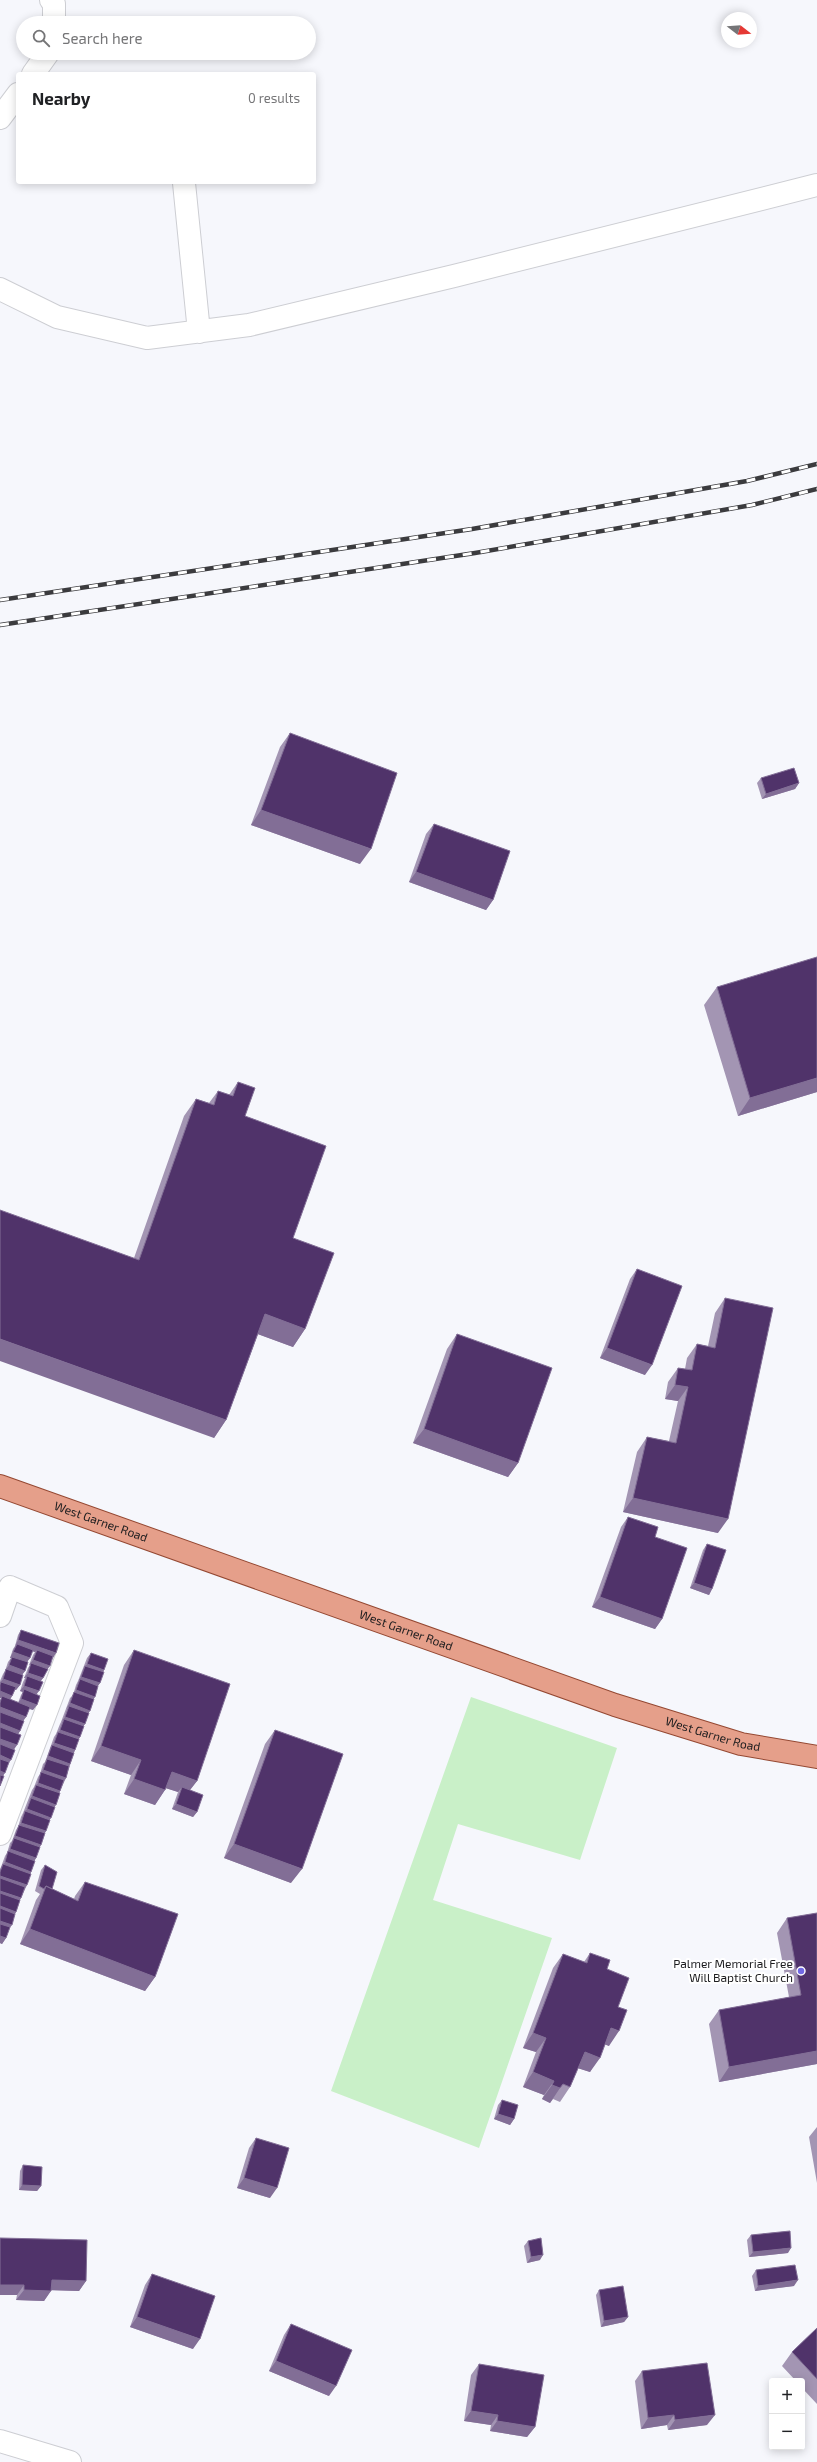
<!DOCTYPE html>
<meta charset="utf-8">
<style>
body{margin:0;font-family:"Exo 2",sans-serif;background:#f6f6f6;color:#202124}
.controls{position:absolute;right:12px;bottom:12px;display:grid;overflow:hidden;border-radius:4px;box-shadow:0 2px 10px #0003}
.controls button{width:36px;height:36px;display:grid;place-items:center;padding:0;border:0;border-bottom:1px solid #e0e0e0;background:#fff;color:#202124;font:20px sans-serif}
.compass{position:absolute;left:721px;top:12px;width:36px;height:36px;border-radius:50%;background:#fff;box-shadow:0 2px 10px #0003;rotate:107deg}
.list{margin:0;padding:0;list-style:none}
h2{display:flex;justify-content:space-between;align-items:center;height:52px;margin:0;padding:0 16px;font-size:17px}
h2 small{font-size:13px;font-weight:400;color:#757577}
.icon{flex:none;width:22px;height:22px;fill:none;stroke:currentColor;stroke-width:2;stroke-linecap:round;stroke-linejoin:round}
.map{position:relative;flex:none;width:817px;height:2462px;overflow:hidden}
.search{position:absolute;background:#fff;box-shadow:0 2px 10px #0003;left:16px;top:16px;width:300px;height:44px;display:flex;align-items:center;gap:10px;box-sizing:border-box;padding:0 14px;border-radius:22px;color:#757577;font-size:15px}
.panel{position:absolute;background:#fff;box-shadow:0 2px 10px #0003;left:16px;top:72px;width:300px;height:112px;border-radius:4px}
.map>svg:first-child{display:block}
.green{fill:#c9f0c8}
.lines{fill:none;stroke-linecap:round;stroke-linejoin:round}
.minor-casing{stroke:#cdced3;stroke-width:24}
.major-casing{stroke:#944832;stroke-width:24}
.minor{stroke:#fff;stroke-width:22}
.major{stroke:#e59f8a;stroke-width:22}
.rail-casing{stroke:#3b3b3e;stroke-width:4.5}
.rail{stroke:#fff;stroke-width:3;stroke-dasharray:9;stroke-linecap:butt}
.wall{fill:#a395b3;fill-rule:evenodd}
.shaded-wall{fill:#826e96}
.building{fill:#50336a;stroke:#826e96}
.poi-dot{fill:#7269e4;stroke:#fff;stroke-width:1.5}
.labels{text-anchor:middle;stroke-width:4;stroke-linejoin:round;paint-order:stroke}
.street-label{font-size:12px;fill:#1d1d1f;stroke:#fff}
.poi-label{font-size:12px;fill:#1d1d1f;stroke:#fff;text-anchor:end}
</style>
<div class="map">
<svg width="817" height="2462" viewBox="0 0 817 2462">
<rect width="100%" height="100%" fill="#f6f7fc"/>
<path class="green" d="M471,1697L617,1748L580,1860L458,1824L433,1900L552,1938L479,2148L331,2091Z"/>
<g class="lines">
<g class="minor-casing">
<path id="minor" d="M51,0L54,4V23
M33,74L48,53
M0,118L18,94
M184,183L199,332
M0,289L57,317L147,338L249,325L454,276L817,185
M0,1616L10,1587L57,1607L72,1643L0,1834
M0,2441L70,2462"/>
</g>
<g class="major-casing">
<g id="major">
<path id="s1" d="M0,1486L615,1705L741,1744L817,1757"/>
</g>
</g>
<use href="#minor" class="minor"/>
<use href="#major" class="major"/>
<g class="rail-casing">
<path id="rail" d="M0,600L472,529L747,481L817,464
M0,625L475,553L752,505L817,489"/>
</g>
<use href="#rail" class="rail"/>
</g>
<path class="wall" d="M290,733L360,864L251,825L280,747Z
M761,778L799,783L795,789L762,799L757,783Z
M434,824L493,900L486,910L409,882L426,834Z
M717,987L817,1092L738,1116L704,1005Z
M238,1082L245,1116L293,1238L305,1329L293,1347L258,1334L226,1420L214,1438L134,1258L184,1116L196,1099L209,1103L218,1091L229,1095Z
M637,1269L645,1375L600,1358L630,1279Z
M725,1298L718,1533L623,1512L637,1452L647,1437L669,1441L678,1401L665,1399L668,1382L678,1368L685,1369L687,1358L697,1344L708,1346L715,1313Z
M457,1334L518,1463L508,1477L413,1443L447,1349Z
M628,1517L655,1537L662,1619L655,1629L592,1607L621,1527Z
M707,1544L712,1589L709,1595L690,1588L703,1550Z
M21,1630L53,1658L43,1678L41,1681L37,1694L33,1710L29,1709L26,1717L24,1720L20,1731L18,1734L9,1763L3,1776L0,1786V1700L1,1698H0V1681L3,1674L5,1671L8,1662L11,1658H10L13,1649L15,1646L18,1635ZM32,1651L35,1652L33,1655L29,1665H30L28,1668L24,1678H25L23,1682L20,1691L23,1692L21,1695L18,1703L10,1700L15,1690H16L20,1685L22,1675L25,1671L27,1662L30,1658Z
M134,1650L197,1781L190,1790L197,1812L193,1817L172,1809L178,1792L166,1788L155,1805L124,1794L131,1775L91,1761L124,1665Z
M91,1653L104,1670L103,1672L100,1683L98,1685L85,1724L83,1726L80,1737L79,1739L74,1753L66,1778L59,1793L46,1831L45,1833L36,1858L35,1860L27,1885L20,1900L16,1912L6,1938L2,1944L0,1943V1869L1,1867L5,1856L7,1853L10,1843L12,1841L16,1830L18,1827L21,1817L23,1813L32,1790L34,1787L38,1777L40,1774L43,1764L45,1762L54,1737L56,1734L60,1724L61,1722L70,1698L73,1695L76,1685L78,1681L87,1658Z
M275,1730L291,1883L224,1858L265,1744Z
M45,1865L52,1889L74,1899L75,1896L85,1882L155,1977L145,1991L20,1944L36,1900L40,1894L35,1891L41,1870Z
M817,1913V2064L719,2082L709,2024L719,2010L789,1997L777,1933L787,1918Z
M590,1953L607,1969L618,2007L609,2046L605,2044L590,2072L578,2068L570,2087L560,2102L553,2099L550,2103L542,2099L544,2095L523,2087L536,2052L523,2048L553,1968L563,1954L584,1962Z
M502,2100L514,2119L510,2125L494,2119L498,2105Z
M817,2127V2183L809,2137Z
M256,2138L270,2198L237,2188L249,2148Z
M23,2165L41,2186L37,2191L19,2190L20,2171Z
M751,2235L788,2253L749,2257L747,2240Z
M0,2238L86,2281L79,2291L51,2290L44,2301L16,2300L17,2295H0Z
M528,2241L540,2260L527,2263L524,2246Z
M756,2270L794,2286L755,2291L752,2276Z
M152,2274L193,2349L130,2327L145,2285Z
M599,2290L628,2317L624,2322L601,2327L596,2295Z
M291,2324L329,2396L269,2371L284,2335Z
M817,2328V2404L802,2388V2381H796L782,2366L792,2352Z
M479,2364L535,2427L527,2437L490,2431L491,2425L464,2421L471,2375Z
M642,2371L707,2425L668,2430L667,2425L641,2429L635,2381Z"/>
<path class="shaded-wall" d="M799,783L795,789L762,799L766,794Z
M261,810L371,849L360,864L251,825Z
M416,872L493,900L486,910L409,882Z
M817,1078V1092L738,1116L750,1098Z
M265,1314L305,1329L293,1347L252,1332Z
M0,1339L226,1420L214,1438L0,1361Z
M607,1348L652,1365L645,1375L600,1358Z
M675,1385L688,1387L678,1401L665,1399Z
M424,1429L518,1463L508,1477L413,1443Z
M633,1498L728,1519L718,1533L623,1512Z
M694,1583L712,1589L709,1595L690,1588Z
M600,1597L662,1619L655,1629L592,1607Z
M18,1640L56,1653L53,1658L37,1650L35,1652L16,1646L17,1644L15,1646Z
M13,1652L30,1658L26,1663L12,1657L11,1658H10Z
M33,1660L50,1666L46,1671L31,1663L29,1665Z
M87,1664L104,1670L100,1675L85,1666L83,1669Z
M9,1665L25,1671L21,1676L6,1669L5,1671Z
M28,1673L43,1678L39,1683L27,1676L25,1678H24Z
M81,1677L100,1683L96,1689L79,1680Z
M3,1679L20,1685L16,1690L0,1685L1,1682L0,1683Z
M24,1686L39,1691L35,1696L24,1689L23,1692L20,1691Z
M76,1690L95,1697L91,1703L74,1694Z
M0,1691L12,1696L9,1701L2,1696L1,1698H0Z
M21,1699L37,1705L33,1710L17,1704Z
M70,1703L90,1711L86,1716L69,1706L66,1709Z
M0,1707L26,1717L22,1722L0,1713Z
M65,1717L85,1724L81,1729L64,1719L61,1722Z
M0,1723L20,1731L17,1736L0,1730Z
M60,1730L80,1737L76,1742L57,1734Z
M0,1739L17,1745L13,1751L0,1746Z
M54,1743L75,1750L72,1756L52,1745L50,1749Z
M101,1746L141,1760L131,1775L91,1761Z
M0,1755L11,1760L7,1765L0,1762Z
M48,1756L70,1764L67,1770L47,1759L45,1762Z
M43,1770L66,1778L62,1783L41,1773Z
M0,1771L5,1773L1,1778H0Z
M172,1772L197,1781L186,1795L182,1787L178,1792L162,1787Z
M134,1779L165,1790L155,1805L124,1794Z
M38,1783L60,1791L57,1796L36,1786Z
M32,1796L56,1805L52,1810L31,1798L28,1802Z
M176,1804L197,1812L193,1817L172,1809Z
M27,1809L51,1818L47,1823L24,1813Z
M21,1823L46,1831L42,1837L19,1826Z
M15,1836L41,1845L38,1850L14,1838L12,1841Z
M234,1844L302,1869L291,1883L224,1858Z
M10,1849L36,1858L32,1864L8,1852Z
M5,1862L31,1872L28,1877L2,1866Z
M0,1876L27,1885L23,1890L0,1882Z
M0,1891L21,1898L18,1903L0,1897Z
M0,1906L16,1912L13,1917L0,1913Z
M0,1921L12,1925L8,1930L0,1927Z
M30,1929L155,1977L145,1991L20,1944Z
M0,1936L6,1938L2,1944L0,1943Z
M611,2028L619,2031L609,2046L601,2043Z
M533,2033L546,2038L536,2052L523,2048Z
M817,2051V2064L719,2082L729,2067Z
M585,2052L600,2058L590,2072L574,2067Z
M533,2072L554,2081L544,2095L523,2087Z
M552,2085L560,2088L550,2103L542,2099Z
M498,2114L514,2119L510,2125L494,2119Z
M244,2178L277,2188L270,2198L237,2188Z
M22,2185L41,2186L37,2191L19,2190Z
M791,2248L788,2253L749,2257L753,2252Z
M543,2255L540,2260L527,2263L531,2257Z
M52,2280L86,2281L79,2291L44,2290Z
M798,2280L794,2286L755,2291L758,2286Z
M0,2285H24L17,2295H0Z
M24,2290L51,2291L44,2301L16,2300Z
M137,2317L200,2339L193,2349L130,2327Z
M628,2317L624,2322L601,2327L604,2321Z
M276,2361L336,2386L329,2396L269,2371Z
M471,2411L498,2415L491,2425L464,2421Z
M674,2415L667,2425L641,2429L648,2418Z
M715,2415L707,2425L668,2430L675,2420Z
M497,2421L535,2427L527,2437L490,2431Z"/>
<path class="building" d="M290,733L397,773L371,849L261,810Z
M794,768L799,783L766,794L761,778Z
M434,824L510,851L493,900L416,872Z
M817,957V1078L750,1098L717,987Z
M238,1082L255,1088L245,1116L326,1146L293,1238L334,1253L305,1329L265,1314L226,1420L0,1339V1210L139,1260L196,1099L214,1105L218,1091L233,1096Z
M637,1269L682,1286L652,1365L607,1348Z
M725,1298L773,1308L728,1519L633,1498L647,1437L676,1443L688,1387L675,1385L678,1368L692,1370L697,1344L715,1348Z
M457,1334L552,1368L518,1463L424,1429Z
M628,1517L658,1527L655,1537L687,1548L662,1619L600,1597Z
M707,1544L726,1550L712,1589L694,1583Z
M21,1630L59,1643L56,1653L18,1640Z
M17,1644L33,1650L30,1658L13,1652Z
M37,1650L53,1656L50,1666L33,1660Z
M134,1650L230,1684L197,1781L172,1772L165,1790L134,1779L141,1760L101,1746Z
M91,1653L108,1659L104,1670L87,1664Z
M12,1657L28,1662L25,1671L9,1665Z
M31,1663L48,1669L43,1678L28,1673Z
M85,1666L104,1672L100,1683L81,1677Z
M6,1669L23,1675L20,1685L3,1679Z
M27,1676L43,1682L39,1691L24,1686Z
M80,1679L98,1686L95,1697L76,1690Z
M1,1682L16,1687L12,1696L0,1691V1685Z
M24,1689L40,1696L37,1705L21,1699Z
M74,1692L94,1699L90,1711L70,1703Z
M2,1696L30,1707L26,1717L0,1707V1703Z
M69,1706L89,1713L85,1724L65,1717Z
M0,1712L24,1721L20,1731L0,1723Z
M64,1719L84,1726L80,1737L60,1730Z
M0,1727L21,1735L17,1745L0,1739Z
M275,1730L343,1754L302,1869L234,1844Z
M58,1732L79,1739L75,1750L54,1743Z
M0,1744L15,1750L11,1760L0,1755Z
M52,1745L74,1753L70,1764L48,1756Z
M0,1759L9,1762L5,1773L0,1771Z
M47,1759L69,1766L66,1778L43,1770Z
M41,1772L64,1780L60,1791L38,1783Z
M0,1775L4,1776L0,1786Z
M36,1785L60,1793L56,1805L32,1796Z
M182,1787L203,1795L197,1812L176,1804Z
M31,1798L55,1807L51,1818L27,1809Z
M25,1811L50,1820L46,1831L21,1823Z
M19,1825L45,1833L41,1845L15,1836Z
M14,1838L40,1847L36,1858L10,1849Z
M8,1851L35,1861L31,1872L5,1862Z
M3,1864L31,1874L27,1885L0,1876V1872Z
M45,1865L57,1872L52,1889L46,1886L44,1889L39,1886Z
M0,1878L25,1887L21,1898L0,1891Z
M85,1882L178,1914L155,1977L30,1929L46,1886L78,1901Z
M0,1893L20,1900L16,1912L0,1906Z
M0,1908L15,1914L12,1925L0,1921Z
M817,1913V2051L729,2067L719,2010L801,1995L787,1918Z
M0,1924L10,1927L6,1938L0,1936Z
M590,1953L610,1960L607,1969L629,1978L618,2007L627,2010L619,2031L611,2028L600,2058L585,2052L570,2087L563,2084L560,2088L552,2085L554,2081L533,2072L546,2038L533,2033L563,1954L587,1963Z
M502,2100L518,2105L514,2119L498,2114Z
M256,2138L289,2148L277,2188L244,2178Z
M23,2165L42,2167L41,2186L22,2185Z
M790,2231L791,2248L753,2252L751,2235Z
M0,2238L87,2240L86,2281L52,2280L51,2291L24,2290V2285H0Z
M541,2238L543,2255L531,2257L528,2241Z
M795,2265L798,2280L758,2286L756,2270Z
M152,2274L215,2296L200,2339L137,2317Z
M623,2286L628,2317L604,2321L599,2290Z
M291,2324L352,2350L336,2386L276,2361Z
M817,2328V2379L792,2352Z
M707,2363L715,2415L675,2420L674,2415L648,2418L642,2371Z
M479,2364L544,2375L535,2427L497,2421L498,2415L471,2411Z"/>
<circle class="poi-dot" cx="801" cy="1971" r="4"/>
<g class="labels">
<g class="street-label">
<text dy="4" stroke="none"><textPath href="#s1" startOffset="107">West Garner Road</textPath></text>
<text dy="4" stroke="none"><textPath href="#s1" startOffset="431">West Garner Road</textPath></text>
<text dy="4" stroke="none"><textPath href="#s1" startOffset="755">West Garner Road</textPath></text>
</g>
<g class="poi-label">
<text x="793" y="1968">Palmer Memorial Free<tspan x="793" dy="14">Will Baptist Church</tspan></text>
</g>
</g>
</svg>
<div class="controls">
<button>+</button>
<button>−</button>
</div>
<svg class="compass" viewBox="-18 -18 36 36"><path d="M0-13l5 13h-10z" fill="#e53935"/><path d="M0 13l5-13h-10z" fill="#757577"/></svg>
<div class="search"><svg class="icon" aria-label="search" viewBox="0 0 24 24"><circle cx="10" cy="10" r="6"/><path d="M15 15l6 6"/></svg>Search here</div>
<section class="panel">
<h2>Nearby<small>0 results</small></h2>
<ul class="list">
</ul>
</section>
</div>
